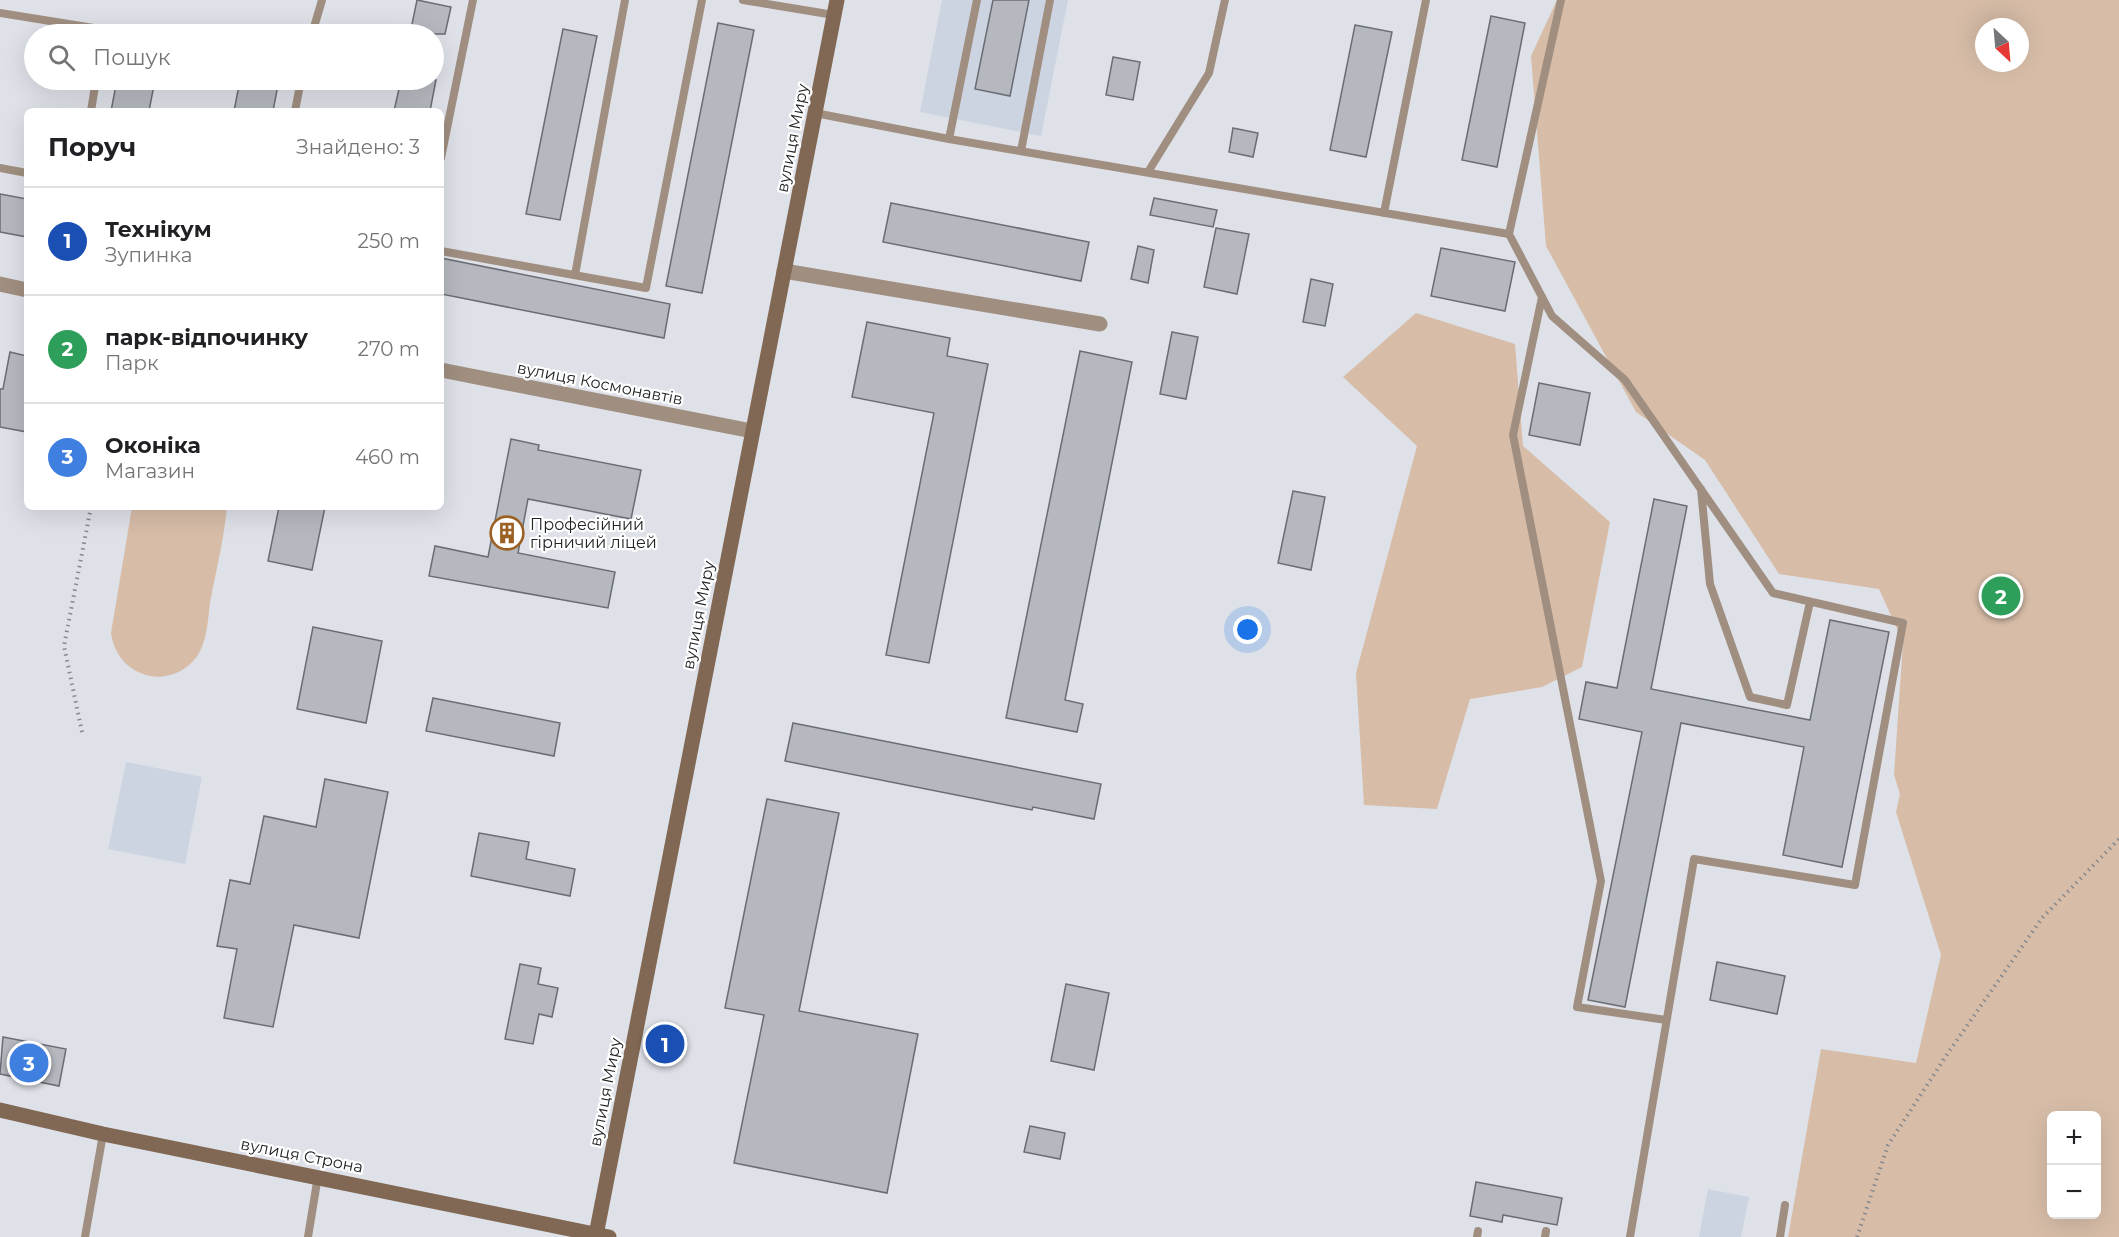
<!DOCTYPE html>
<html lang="uk">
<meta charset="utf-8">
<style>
body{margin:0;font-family:Montserrat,sans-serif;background:#f6f6f6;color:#202124}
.controls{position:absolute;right:18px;bottom:18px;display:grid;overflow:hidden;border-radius:9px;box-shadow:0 6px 24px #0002}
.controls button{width:54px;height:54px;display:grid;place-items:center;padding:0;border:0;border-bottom:2px solid #e0e0e0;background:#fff;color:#202124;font:30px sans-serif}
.compass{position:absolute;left:1975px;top:18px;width:54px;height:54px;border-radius:50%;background:#fff;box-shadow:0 6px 24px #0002;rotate:154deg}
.you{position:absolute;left:1248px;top:630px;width:21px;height:21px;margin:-15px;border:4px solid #fff;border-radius:50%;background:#1a73e8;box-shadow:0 0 0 9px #1a73e833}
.badge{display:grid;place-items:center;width:39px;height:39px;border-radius:50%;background:#9c6023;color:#fff;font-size:20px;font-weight:700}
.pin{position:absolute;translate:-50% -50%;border:3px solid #fff;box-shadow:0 2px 6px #0006}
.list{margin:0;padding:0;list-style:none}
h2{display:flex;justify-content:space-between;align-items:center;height:78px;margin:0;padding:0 24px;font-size:26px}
h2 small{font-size:20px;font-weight:400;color:#757577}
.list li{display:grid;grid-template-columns:39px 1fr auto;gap:18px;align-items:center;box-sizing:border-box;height:108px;padding:0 24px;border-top:2px solid #e0e0e0}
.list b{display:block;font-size:22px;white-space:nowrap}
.list p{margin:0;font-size:20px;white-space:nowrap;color:#757577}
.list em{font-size:20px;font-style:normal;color:#757577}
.icon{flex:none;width:33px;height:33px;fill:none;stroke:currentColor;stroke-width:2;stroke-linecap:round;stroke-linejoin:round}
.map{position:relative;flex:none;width:2119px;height:1237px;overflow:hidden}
.search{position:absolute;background:#fff;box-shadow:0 6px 24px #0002;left:24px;top:24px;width:420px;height:66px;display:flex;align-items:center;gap:15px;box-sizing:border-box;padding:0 21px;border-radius:33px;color:#757577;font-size:22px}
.panel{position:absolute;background:#fff;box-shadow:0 6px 24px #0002;left:24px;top:108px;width:420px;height:402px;border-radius:9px}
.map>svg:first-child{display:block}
.built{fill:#cdd4e1}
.green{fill:#d7bda8;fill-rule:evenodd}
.building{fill:#b5b9bf;stroke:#6a6d73;stroke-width:1.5}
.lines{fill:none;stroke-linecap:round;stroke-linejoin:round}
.path{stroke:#87898e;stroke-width:4;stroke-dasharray:1.5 4.5;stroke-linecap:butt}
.lane{stroke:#a08f81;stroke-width:8}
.street{stroke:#a08f81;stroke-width:15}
.secondary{stroke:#806854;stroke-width:15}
.labels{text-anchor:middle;stroke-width:4.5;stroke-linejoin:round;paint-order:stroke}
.street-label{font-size:16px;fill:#212325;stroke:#fff}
.poi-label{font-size:16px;fill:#212325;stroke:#fff;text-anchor:start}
</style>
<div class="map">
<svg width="2119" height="1237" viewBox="0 0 2119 1237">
<rect width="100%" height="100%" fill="#dee1e8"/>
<path class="built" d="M942,0H1068L1041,136L920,112Z
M126,762L202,777L185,864L108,849Z
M1708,1189L1749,1197L1741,1237H1699Z"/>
<path class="green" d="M1557,0H2119V1237H1788L1821,1049L1916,1063L1941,955L1896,812L1900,794L1894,775L1903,642L1879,589L1779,574L1705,460L1636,412L1546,246L1531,56ZM1984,27H2020V63H1984ZM2052,1116H2096V1214H2052Z
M1416,313L1515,344L1523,446L1610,522L1582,667L1542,687L1470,699L1437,809L1364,805L1356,673L1417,446L1343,377Z
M132,507H227C224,539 216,571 210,603C208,619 207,639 199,653C188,672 164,682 143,674C124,667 114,652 111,633Z"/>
<path class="building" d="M417,0L451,7L445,34H410Z
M993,0H1029L1010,96L975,89Z
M1491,16L1525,23L1497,167L1462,160Z
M718,23L754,30L702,293L666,286Z
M1355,25L1392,32L1366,157L1330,150Z
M563,29L597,36L560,220L526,214Z
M1113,57L1140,62L1133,100L1106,95Z
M117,80H155L149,111H111Z
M240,80H279L273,111H234Z
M401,80H436L430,111H394Z
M1233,128L1258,133L1253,157L1229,152Z
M0,194L27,199V237L0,232Z
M1154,198L1217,210L1213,227L1150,215Z
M891,203L1089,242L1081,281L883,242Z
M1216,228L1249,234L1237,294L1204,287Z
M1138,246L1154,250L1148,283L1131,279Z
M1441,248L1515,262L1505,311L1431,296Z
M441,258L670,304L664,338L441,294Z
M1311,279L1333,284L1325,326L1303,322Z
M867,322L950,338L947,356L988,364L929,663L886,655L934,413L852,397Z
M1172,332L1198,337L1186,399L1160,394Z
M1080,351L1132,362L1065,700L1083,704L1077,732L1006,718Z
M10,352L27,356V432L0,427V389H3Z
M1539,383L1590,393L1580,445L1529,435Z
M511,439L539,445L538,450L641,470L631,519L528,499L518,553L615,572L608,608L429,576L435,546L488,557Z
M1293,491L1325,497L1311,570L1278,563Z
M1654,499L1687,506L1651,689L1810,720L1830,620L1889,632L1842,867L1783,855L1804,747L1681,723L1625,1007L1588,1000L1642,732L1579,719L1586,682L1617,688Z
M279,507H325L312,570L268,561Z
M313,627L382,641L366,723L297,709Z
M433,698L560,723L554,756L426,731Z
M793,723L1101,784L1094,819L1033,807L1032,810L785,761Z
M325,779L388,792L359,938L294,925L273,1027L224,1018L237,949L217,946L230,880L250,884L264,816L316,827Z
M767,799L839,813L799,1011L918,1034L887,1193L734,1163L764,1015L725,1008Z
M479,833L529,842L526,859L575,869L570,896L471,876Z
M1717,962L1785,976L1777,1014L1710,1000Z
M520,964L541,968L538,984L558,988L552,1017L539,1014L533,1044L505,1039Z
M1066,984L1109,993L1094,1070L1051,1061Z
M3,1037L66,1049L59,1086L0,1074Z
M1030,1126L1065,1133L1060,1159L1024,1152Z
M1476,1182L1562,1198L1557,1225L1503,1215L1502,1222L1470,1216Z"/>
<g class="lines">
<path class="path" d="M82,732L64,646L91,507
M1857,1237L1888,1145L1948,1053L2042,918L2119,839"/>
<path class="lane" d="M743,0L834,15
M1561,0L1509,234L1552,316L1625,380L1773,593L1903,623L1855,885L1694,859L1630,1237
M0,13L131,34
M312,34L322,0
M91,111L96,80
M295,111L301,80
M815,113L949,139L1509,234
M949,139L977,0
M1021,151L1050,0
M441,158L473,0
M0,168L27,173
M1148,172L1209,73L1225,0
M1384,213L1426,0
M441,251L646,288L702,0
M575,275L625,0
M1542,297L1513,435L1601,881L1577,1007L1666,1020
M1701,489L1710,584L1750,697L1787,705L1810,602
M85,1237L103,1134
M308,1237L318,1176
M1477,1237L1478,1231
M1545,1237L1546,1231
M1780,1237L1785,1205"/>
<path class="street" d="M784,271L1100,324
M0,284L27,290
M441,370L752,431"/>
<path class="secondary" d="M0,1110L103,1134L609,1237
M596,1235L837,0"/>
</g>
<defs>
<g id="building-ring" transform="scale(1.725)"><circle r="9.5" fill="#fff" stroke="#9c6023" stroke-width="1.5"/><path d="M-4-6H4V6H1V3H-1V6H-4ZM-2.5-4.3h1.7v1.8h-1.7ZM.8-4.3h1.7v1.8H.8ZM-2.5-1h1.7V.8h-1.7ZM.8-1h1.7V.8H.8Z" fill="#9c6023"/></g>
</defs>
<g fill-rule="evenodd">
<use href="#building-ring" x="507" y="533"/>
</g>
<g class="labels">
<g class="street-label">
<text transform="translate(792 138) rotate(-79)" y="6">вулиця Миру</text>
<text transform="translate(600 383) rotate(11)" y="6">вулиця Космонавтів</text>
<text transform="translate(698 615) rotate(-79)" y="6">вулиця Миру</text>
<text transform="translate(605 1092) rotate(-79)" y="6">вулиця Миру</text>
<text transform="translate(302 1155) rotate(11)" y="6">вулиця Строна</text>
</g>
<g class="poi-label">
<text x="530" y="530">Професійний<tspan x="530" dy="18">гірничий ліцей</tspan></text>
</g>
</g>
</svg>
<div class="controls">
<button>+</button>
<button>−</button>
</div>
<svg class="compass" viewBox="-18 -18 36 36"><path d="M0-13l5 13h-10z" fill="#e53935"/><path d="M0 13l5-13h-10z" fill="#757577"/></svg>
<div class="you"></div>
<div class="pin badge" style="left:665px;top:1044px;background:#1a4fb4">1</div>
<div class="pin badge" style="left:2001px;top:596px;background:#2e9e5b">2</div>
<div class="pin badge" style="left:29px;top:1063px;background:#3f7fe0">3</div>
<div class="search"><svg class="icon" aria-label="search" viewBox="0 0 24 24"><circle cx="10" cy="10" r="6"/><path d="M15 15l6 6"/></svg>Пошук</div>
<section class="panel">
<h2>Поруч<small>Знайдено: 3</small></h2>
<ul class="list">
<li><span class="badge" style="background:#1a4fb4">1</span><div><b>Технікум</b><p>Зупинка</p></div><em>250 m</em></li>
<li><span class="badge" style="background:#2e9e5b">2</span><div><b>парк-відпочинку</b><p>Парк</p></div><em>270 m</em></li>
<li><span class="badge" style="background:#3f7fe0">3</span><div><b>Оконіка</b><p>Магазин</p></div><em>460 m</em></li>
</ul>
</section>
</div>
